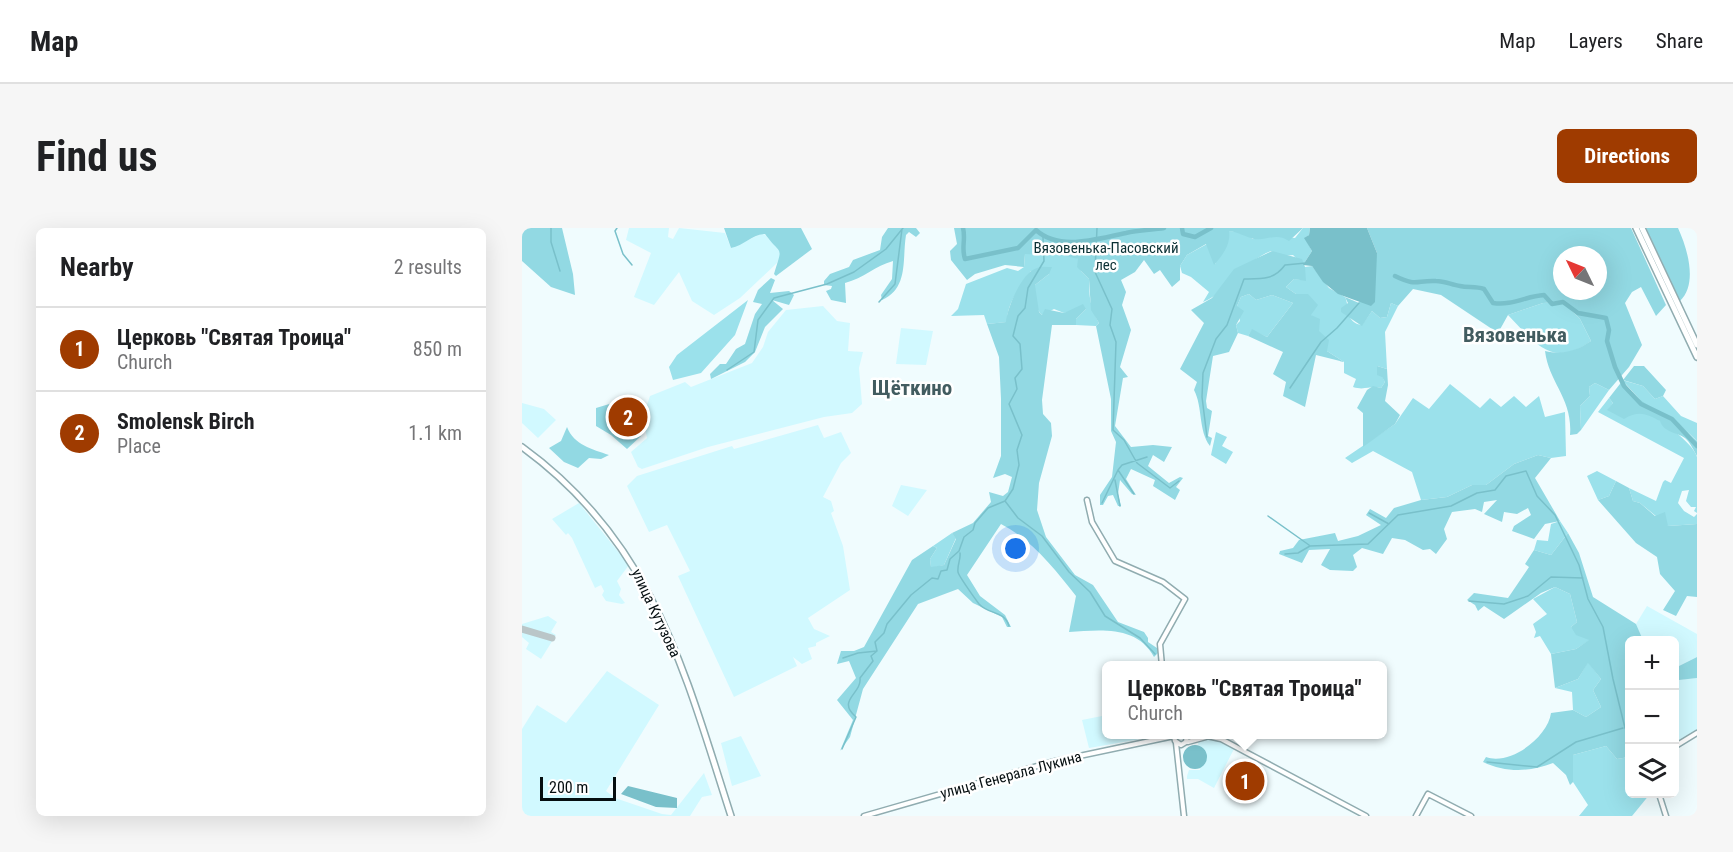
<!DOCTYPE html>
<meta charset="utf-8">
<style>
body{margin:0;font-family:"Roboto Condensed",sans-serif;background:#f6f6f6;color:#202124}
.controls{position:absolute;right:18px;bottom:18px;display:grid;overflow:hidden;border-radius:9px;box-shadow:0 6px 24px #0002}
.controls button{width:54px;height:54px;display:grid;place-items:center;padding:0;border:0;border-bottom:2px solid #e0e0e0;background:#fff;color:#202124;font:30px sans-serif}
.compass{position:absolute;left:1031px;top:18px;width:54px;height:54px;border-radius:50%;background:#fff;box-shadow:0 6px 24px #0002;rotate:313deg}
.scale{position:absolute;left:18px;bottom:15px;width:76px;box-sizing:border-box;padding-left:6px;border:3px solid #050e10;border-top:0;font-size:16px;line-height:21px;white-space:nowrap;color:#050e10;-webkit-text-stroke:4px #fff;paint-order:stroke}
.you{position:absolute;left:494px;top:321px;width:21px;height:21px;margin:-15px;border:4px solid #fff;border-radius:50%;background:#1a73e8;box-shadow:0 0 0 9px #1a73e833}
.badge{display:grid;place-items:center;width:39px;height:39px;border-radius:50%;background:#9f3b00;color:#fff;font-size:20px;font-weight:700}
.pin{position:absolute;translate:-50% -50%;border:3px solid #fff;box-shadow:0 2px 6px #0006}
.popup{position:absolute;left:580px;top:433px;width:285px;height:78px;box-sizing:border-box;display:grid;place-content:center;border-radius:9px;background:#fff;filter:drop-shadow(0 2px 4px #0005);font-size:20px;white-space:nowrap;color:#757577}
.popup b{font-size:22px;color:#202124}
.popup::after{content:'';position:absolute;left:50%;top:100%;margin-left:-12px;border:12px solid transparent;border-top-color:#fff}
.list{margin:0;padding:0;list-style:none}
h2{display:flex;justify-content:space-between;align-items:center;height:78px;margin:0;padding:0 24px;font-size:26px}
h2 small{font-size:20px;font-weight:400;color:#757577}
.list li{display:grid;grid-template-columns:39px 1fr auto;gap:18px;align-items:center;box-sizing:border-box;height:84px;padding:0 24px;border-top:2px solid #e0e0e0}
.list b{display:block;font-size:22px;white-space:nowrap}
.list p{margin:0;font-size:20px;white-space:nowrap;color:#757577}
.list em{font-size:20px;font-style:normal;color:#757577}
.icon{flex:none;width:33px;height:33px;fill:none;stroke:currentColor;stroke-width:2;stroke-linecap:round;stroke-linejoin:round}
.map{position:relative;flex:none;width:1175px;height:588px;overflow:hidden;border-radius:9px}
header{display:flex;align-items:center;gap:36px;box-sizing:border-box;height:84px;padding:0 30px;background:#fff;border-bottom:2px solid #e0e0e0}
header strong{font-size:28px}
nav{display:flex;gap:33px;margin-inline-start:auto;font-size:21px}
.intro{display:flex;align-items:center;justify-content:space-between;box-sizing:border-box;height:144px;padding:0 36px}
h1{margin:0;font-size:42px}
.button{padding:15px 27px;border-radius:9px;background:#9f3b00;color:#fff;font-size:21px;font-weight:700}
main{display:flex;gap:36px;padding:0 36px}
aside{flex:1;background:#fff;border-radius:9px;box-shadow:0 6px 24px #0002}
.map>svg:first-child{display:block}
.built{fill:#d1f9ff}
.green{fill:#9be1eb}
.forest{fill:#92d9e3;fill-rule:evenodd}
.water{fill:#79c0ca}
.lines{fill:none;stroke-linecap:round;stroke-linejoin:round}
.stream{stroke:#79c0ca;stroke-width:1.5}
.river{stroke:#79c0ca;stroke-width:4.5}
.taxiway{stroke:#bac6c8;stroke-width:7}
.secondary-casing{stroke:#90acb0;stroke-width:7}
.primary-casing{stroke:#90acb0;stroke-width:8}
.secondary{stroke:#fff;stroke-width:4}
.primary{stroke:#fff;stroke-width:5}
.labels{text-anchor:middle;stroke-width:5;stroke-linejoin:round;paint-order:stroke}
.park-label{font-size:15px;fill:#0b3034;stroke:#fff}
.street-label{font-size:15px;fill:#050e10;stroke:#fff}
.district-label{font-size:21px;font-weight:bold;fill:#425c60;stroke:#fff}
</style>
<header>
<strong>Map</strong>
<nav><a>Map</a><a>Layers</a><a>Share</a></nav>
</header>
<div class="intro"><h1>Find us</h1><a class="button">Directions</a></div>
<main>
<aside>
<h2>Nearby<small>2 results</small></h2>
<ul class="list">
<li><span class="badge">1</span><div><b>Церковь &quot;Святая Троица&quot;</b><p>Church</p></div><em>850 m</em></li>
<li><span class="badge">2</span><div><b>Smolensk Birch</b><p>Place</p></div><em>1.1 km</em></li>
</ul>
</aside>
<div class="map">
<svg width="1175" height="588" viewBox="0 0 1175 588">
<rect width="100%" height="100%" fill="#f0fcfe"/>
<path class="built" d="M107,0H147L146,9L151,11L157,0L203,5L209,20L241,5L258,21L259,27L255,35L218,70L192,87L170,73L157,44L132,77L112,69L129,25L104,12Z
M301,78L315,93L328,95L326,123L341,124L337,140L340,176L330,185L302,189L186,219L120,241L116,239L109,224L125,210L121,189L128,168L163,154L169,159L230,135L241,119L246,104L264,82Z
M379,100L411,103L404,137L374,136Z
M0,175L22,181L34,192L16,210L0,195Z
M296,197L302,210L319,204L329,225L319,235L301,269L309,273L312,283L309,285L321,318L328,362L286,390L292,401L308,408L294,415V418L286,420L290,431L280,436L271,429L275,438L212,469L156,348L168,343L145,297L127,304L105,258L115,248L210,218L212,221Z
M379,257L405,262L386,288L370,278Z
M57,275L107,337L95,353L99,361L97,367L103,375L100,376L84,373L80,367L82,363L79,357L73,360L50,310L46,305L44,307L30,291Z
M1125,378L1175,406V429L1153,440L1152,412H1121L1114,396Z
M26,388L35,394L29,404L34,407L19,431L4,421L7,415L0,409V396Z
M85,443L137,477L84,563L93,570L140,586L149,587L182,545L190,567L180,569L168,588H0V501L15,477L44,495Z
M1175,450V504L1154,514L1152,452Z
M585,487V506L642,507L567,520L560,492Z
M219,508L239,548L210,558L199,515Z
M693,511L712,521L692,560L676,551H665V548L667,542H678L676,513Z"/>
<path class="green" d="M781,0H788L787,7L783,10L790,23L781,37L771,27L761,28L749,23C722,33 708,63 681,74L687,64L669,49L660,45L658,38L665,27L685,16L693,36L707,3L720,4L731,11L750,8L773,10Z
M514,13L533,16L556,31L559,43L567,51C567,68 568,80 577,95L574,98L554,97V91L564,81L542,85L532,81L520,87C512,80 513,67 513,57L527,46L509,43C499,60 485,73 485,94L465,96L462,87L429,88L436,81L444,56L485,40L496,43L502,39L503,26Z
M790,38L807,60L823,69C828,80 823,95 840,97L850,83L858,90L865,89L869,75L876,78L863,104L865,141L855,138L863,154L859,160C848,157 843,163 831,159L834,151L822,145V134L805,123L789,87L774,66L764,59L772,51L783,52V39Z
M727,66L734,72L750,67L771,75L745,109L730,102L726,108L716,105L714,97L718,93L715,78L719,69Z
M226,72L213,107L179,145L151,152L147,139L155,127Z
M1041,74L1058,91L1069,113C1030,141 1013,115 986,87L1021,75Z
M1100,152L1121,158L1133,171L1141,168L1159,188L1175,195V213L1151,190L1121,175Z
M1073,155L1087,162L1059,202L1058,178L1068,168L1067,159Z
M928,156L958,180L968,170L979,179L992,168L1004,179L1017,168L1023,189L1043,184L1044,228L1029,230L1016,227L992,236L964,257H950L925,269L899,272L890,244L851,223L830,235L823,230L873,196L891,170L907,181Z
M1087,170L1091,175L1086,182C1097,183 1112,182 1123,185C1136,188 1172,216 1175,229C1175,245 1175,268 1175,285L1172,283L1174,279H1169L1164,273L1167,262L1160,263L1156,275L1162,283L1172,289L1175,286V296L1146,298L1118,275L1111,273L1107,260L1134,273L1141,254L1143,252L1149,255L1162,230L1076,184Z
M694,204L705,209L700,218L711,224L704,236L689,227Z
M1075,243L1094,253L1087,268L1076,272L1065,248Z
M1038,293L1046,305L1029,327L1012,322L1015,312L1026,313L1029,296Z
M430,305L434,310L422,337L409,340L408,331L415,320L411,318Z
M1033,359L1048,366L1055,394L1049,399L1068,412L1054,421L1029,426L1018,408L1012,410L1014,404L1011,396L1025,386L1011,371Z
M1066,434L1079,451L1071,462L1079,479L1064,489L1051,482L1050,464L1033,460L1056,451Z
M1084,518L1095,531L1107,529L1108,566H1128L1110,588H1057L1066,577L1051,554V527Z"/>
<path class="forest" d="M0,0H40L51,46L53,67L29,59L0,33Z
M202,0H279L290,21L254,48L252,46C261,16 260,29 243,6C230,6 222,18 209,20Z
M366,0H394L398,5L394,9L387,4L384,7C380,31 387,60 360,72L359,67L370,51L371,33C353,38 342,50 323,55L324,75L309,72L304,63L309,61L310,58L302,57V53L308,46L327,39L331,32L358,22L360,9Z
M432,0H781L767,13C754,4 745,13 732,11C723,9 717,4 707,3C709,16 701,27 692,37L684,16L665,27L658,38V52L650,59L638,42L632,46L622,32L613,44L599,52L604,64L600,77L609,102L598,139L606,149L601,150L593,198L609,219L631,217L650,219L642,234L631,227L626,238L647,255L658,249L661,250L654,259L658,262L653,272L631,258L633,252L609,241L604,251L614,267L610,266L598,252L596,266L599,278H596L591,267L586,268L581,277H578V267L590,249L594,214L589,203V171L574,98L577,95L569,82L567,51L555,39L556,31L540,27L533,16L514,13L512,17L523,21L525,27L503,26L502,39L483,37L453,46L445,52L429,32L428,23L435,16Z
M845,0H1109L1144,77L1134,88L1119,59L1110,64L1103,75L1120,117L1107,139L1087,162L1073,155L1067,159L1068,168L1058,178L1059,202L1055,206L1048,207C1051,171 1027,155 1023,123C1041,127 1054,123 1069,113L1058,91L1041,74L1021,75L986,87L976,105L919,67L891,61L876,78L869,75L865,89L858,90L850,83L840,98L819,84V80L826,75L823,69L837,75L855,25ZM1040,27H1076V63H1040Z
M1124,0H1156C1167,24 1175,57 1158,73Z
M750,23L780,31L783,39L784,53L772,51L764,59L774,66H786L796,77L789,87L798,91L797,103L807,112L805,123L822,134L794,127L783,179L761,168L764,154L751,146L761,124L726,108L730,101L745,109L771,75L750,67L734,72L727,66L719,69L715,78L722,83L714,97L716,105L707,124L691,128L684,173L685,180L690,183L686,208L690,210L688,218C676,202 681,179 672,162L675,154L658,141L682,95L669,82L690,70L712,41Z
M530,39L527,46L513,57L517,84L520,87L523,81L542,85L561,76L564,81L554,91V97H530L520,172L521,186L529,195L530,208L517,255L515,282L524,309L553,347L571,357L596,394L622,404L626,410V414L635,420L636,425L632,429C615,397 578,402 547,404L554,368C532,340 511,313 479,296L445,347L458,368L483,387L489,399H485L480,389L451,375L436,361L396,376L341,461L328,509L318,523L331,492L315,472L334,450L327,433L315,436L319,423H332L342,419L390,332L411,318L415,320L408,331L409,339L422,337L434,311L430,305L451,295L469,274L467,264L481,268L486,264L490,249L483,246L471,250L479,228V171L477,129L465,96L484,94C485,80 500,44 515,40C519,38 525,39 530,39Z
M249,50L253,52L248,65L267,63L272,67L267,77L250,72L261,81L243,99L233,124L223,134L189,151L188,146L198,136H204L214,121L223,116L233,86L240,76L231,74L236,62Z
M855,138L865,141L866,157L863,173L878,187L873,196L841,219V185L835,180L845,162L851,158L859,160L863,154L860,149L855,147Z
M1112,138H1122L1144,162L1141,168L1133,171L1121,158L1101,152C1111,173 1132,179 1150,190C1160,195 1166,206 1175,213V228C1172,223 1168,214 1163,210C1155,204 1142,205 1138,193C1124,186 1117,182 1102,191L1085,182L1091,175L1087,170Z
M94,174L86,184L85,197L94,206L113,193L120,191L119,208L105,221L89,207L74,198V180Z
M45,199C52,217 70,221 87,227L79,231L67,230L56,240L42,234L27,220L39,213Z
M1016,227L1029,230L1013,250L1038,293L1023,296L1012,311L990,303L992,298L1009,287L1006,280L995,286L982,284L980,294L962,286L975,272L962,274L960,284L953,281L930,284L922,301L925,311L914,326L908,321L901,322L883,312L870,310L861,326L840,320L831,327L835,339L831,343L808,342L799,337L808,321L787,322L780,335L757,326L758,323L771,320L777,312L813,305L816,313L836,308L859,297L844,287L848,281L864,290L872,280L899,272L925,269L950,257H964L992,236Z
M1094,253L1107,260L1111,273L1118,275L1133,288L1143,284L1146,298L1175,296V369L1165,368L1154,388L1141,382L1153,363L1138,346L1135,329L1114,315L1076,272L1087,268Z
M1046,305L1057,325L1071,369L1114,396L1121,412H1108L1107,423L1105,424L1108,429L1107,529L1095,531L1084,518L1051,527V554L1048,557L1044,547L1031,535C1008,544 984,545 961,534L964,529C988,538 1026,509 1029,485L1051,482L1064,489L1079,479L1071,462L1079,451L1066,435L1056,451L1033,460L1029,426L1054,421L1067,412L1054,407L1049,399L1055,394L1048,366L1033,359L1019,365L982,391L962,378L956,383L953,377L945,372L952,365L986,370L1007,339L1003,336L1012,322L1029,327Z
M1175,429V450L1157,452L1153,446V440Z"/>
<path class="water" d="M788,0H845L855,25L853,74L849,78L816,66L801,54L790,38L781,37L790,23L782,10L787,7Z
M661 529a12 12 0 1 1 24 0a12 12 0 1 1-24 0Z
M106,558L155,570V580L134,579L99,566Z"/>
<g class="lines">
<path class="stream" d="M29,0V14L38,43
M95,0L93,3L101,26L110,37
M575,0L573,44L590,81L588,97L594,114L591,202L602,212L615,235L648,260L657,253
M357,74L373,56L380,1
M205,142L232,124L236,92L252,70L305,56L332,44L364,21L381,0
M768,160L799,114L815,100L837,75
M685,209L680,169L681,145L694,111L705,97L722,51C740,51 752,52 763,37L784,35
M593,252L598,278
M612,266L596,242L600,237L625,229
M483,273L496,290L520,308L547,344L568,364L583,388L618,410L633,426
M580,275L596,242
M847,285L867,296
M746,288L787,317
M438,325C439,331 435,337 436,344C436,347 454,372 457,376C467,387 482,382 487,398
M763,326L776,325L788,318L846,316L876,287L929,278L955,265L973,262L984,248L1004,243L1015,268L1033,287L1057,337L1066,371L1081,399L1091,451L1103,500L1108,507
M947,373L982,376L1006,368L1029,349L1061,350
M321,430L336,425L355,423
M320,521L334,489C314,472 340,466 338,450L351,433L349,428L355,423L353,414L362,405L365,396L389,367L410,350L416,351L419,343L425,342L428,331L437,323L442,309L451,302L453,295L466,280L483,273L491,261L497,237L495,222L500,207L487,176L495,161L493,150L500,141L498,116L491,108L496,88L503,80L506,60L522,33L521,9
M965,534L1015,539L1054,514L1101,500"/>
<path class="river" d="M441,0C444,11 439,20 443,31L496,20L514,2C538,24 577,10 604,5C617,2 630,2 642,0
M660,0L661,6L673,9L689,0
M873,48C895,59 894,52 914,53C923,53 930,57 938,58C946,60 953,58 962,61L971,75C990,78 1004,68 1022,67L1030,76L1041,74L1056,85L1084,90L1087,102L1085,113L1093,139L1102,158L1119,176L1150,191L1175,218"/>
<path class="taxiway" d="M0,401L30,410"/>
<g class="secondary-casing">
<path id="secondary" d="M565,272L570,294L593,333L641,354L663,371L638,416L640,438
M676,506L699,511L844,588
M652,508L653,513L659,517L664,514L665,506
M666,514L684,509
M654,515L662,588
M1152,519L1175,505
M1137,566L1144,588
M342,588L529,534L652,508
M894,588L906,566L949,588"/>
</g>
<g class="primary-casing">
<path id="primary" d="M1114,0L1175,129
M1120,0L1175,117
M0,219C131,314 162,442 209,588"/>
</g>
<use href="#secondary" class="secondary"/>
<use href="#primary" class="primary"/>
</g>
<g class="labels">
<g class="park-label">
<text x="584" y="25">Вязовенька-Пасовский<tspan x="584" dy="17">лес</tspan></text>
</g>
<g class="street-label">
<text transform="translate(134 385) rotate(65)" y="5">улица Кутузова</text>
<text transform="translate(489 547) rotate(-15)" y="5">улица Генерала Лукина</text>
</g>
<g class="district-label">
<text x="993" y="114">Вязовенька</text>
<text x="390" y="167">Щёткино</text>
</g>
</g>
</svg>
<div class="controls">
<button>+</button>
<button>−</button>
<button><svg class="icon" aria-label="layers" viewBox="0 0 24 24"><path d="M12 4l9 5-9 5-9-5zM3 14l9 5 9-5"/></svg></button>
</div>
<svg class="compass" viewBox="-18 -18 36 36"><path d="M0-13l5 13h-10z" fill="#e53935"/><path d="M0 13l5-13h-10z" fill="#757577"/></svg>
<div class="scale">200 m</div>
<div class="you"></div>
<div class="pin badge" style="left:723px;top:553px">1</div>
<div class="popup"><b>Церковь &quot;Святая Троица&quot;</b>Church</div>
<div class="pin badge" style="left:106px;top:189px">2</div>
</div>
</main>
